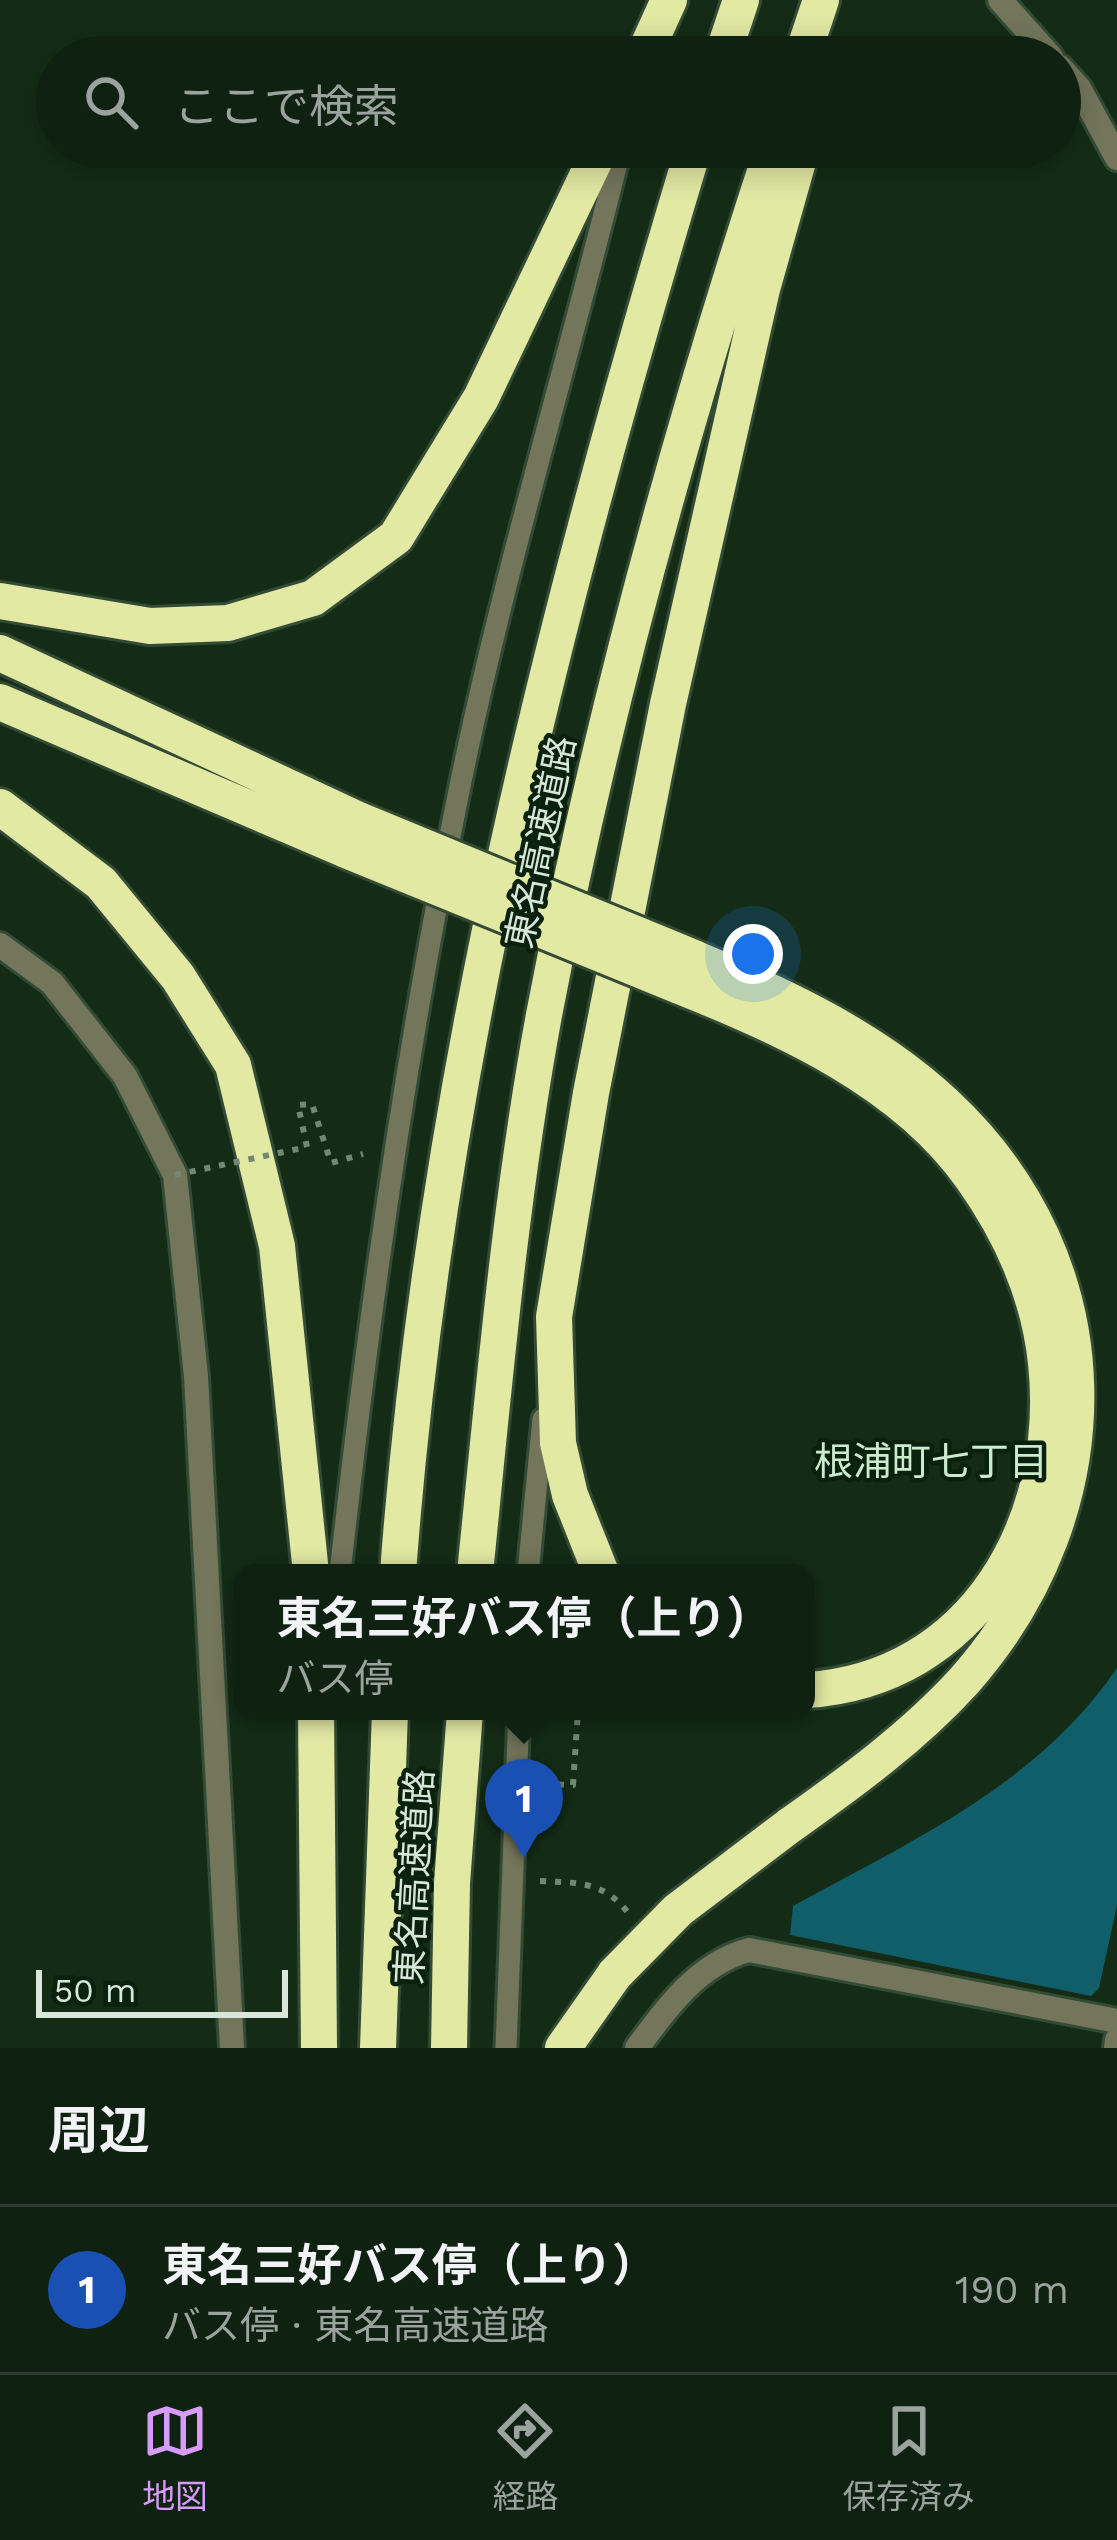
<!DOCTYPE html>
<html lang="ja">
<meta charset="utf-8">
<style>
body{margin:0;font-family:"Work Sans","Noto Sans JP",sans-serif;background:#1d2e1e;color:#f1f3f6}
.scale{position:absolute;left:36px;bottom:30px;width:252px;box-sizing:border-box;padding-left:12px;border:6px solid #d8e7d9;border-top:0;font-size:33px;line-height:42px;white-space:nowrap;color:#d8e7d9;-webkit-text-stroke:9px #0a220d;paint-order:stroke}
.you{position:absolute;left:753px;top:954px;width:42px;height:42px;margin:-30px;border:9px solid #fff;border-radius:50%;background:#1a73e8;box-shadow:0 0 0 18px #1a73e833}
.badge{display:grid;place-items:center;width:78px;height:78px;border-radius:50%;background:#d79bf9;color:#fff;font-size:39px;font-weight:700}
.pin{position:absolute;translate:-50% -99px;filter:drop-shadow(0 3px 6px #0008)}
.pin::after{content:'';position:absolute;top:63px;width:42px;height:36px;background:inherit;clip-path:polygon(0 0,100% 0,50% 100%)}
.popup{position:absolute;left:233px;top:1564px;width:582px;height:156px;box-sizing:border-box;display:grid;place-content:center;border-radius:24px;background:#0f2110;filter:drop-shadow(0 3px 9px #0005);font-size:39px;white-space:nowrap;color:#9ba39f}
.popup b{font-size:45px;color:#f1f3f6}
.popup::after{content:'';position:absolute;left:50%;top:100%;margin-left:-24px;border:24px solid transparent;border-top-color:#0f2110}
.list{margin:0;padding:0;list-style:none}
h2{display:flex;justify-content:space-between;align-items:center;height:156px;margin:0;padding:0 48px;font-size:51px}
h2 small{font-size:39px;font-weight:400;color:#9ba39f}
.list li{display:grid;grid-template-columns:78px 1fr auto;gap:36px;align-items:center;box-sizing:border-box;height:168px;padding:0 48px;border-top:3px solid #2f3e30}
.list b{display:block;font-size:45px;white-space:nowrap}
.list p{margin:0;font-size:39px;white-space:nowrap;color:#9ba39f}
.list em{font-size:39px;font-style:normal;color:#9ba39f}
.icon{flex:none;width:66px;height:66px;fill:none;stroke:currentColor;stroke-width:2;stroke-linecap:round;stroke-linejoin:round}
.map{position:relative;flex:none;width:1117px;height:2048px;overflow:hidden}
.search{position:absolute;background:#0f2110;box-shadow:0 6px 30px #0003;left:36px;right:36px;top:36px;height:132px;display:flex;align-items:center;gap:30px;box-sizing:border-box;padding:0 42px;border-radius:66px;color:#9ba39f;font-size:45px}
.sheet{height:324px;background:#0f2110}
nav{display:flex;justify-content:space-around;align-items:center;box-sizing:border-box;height:168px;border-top:3px solid #2f3e30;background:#0f2110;font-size:33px;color:#9ba39f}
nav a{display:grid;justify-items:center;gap:6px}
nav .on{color:#d79bf9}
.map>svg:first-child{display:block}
.water{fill:#115e6b}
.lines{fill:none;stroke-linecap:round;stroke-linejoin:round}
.service-casing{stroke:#334a35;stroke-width:27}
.minor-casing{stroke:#334a35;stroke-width:30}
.tertiary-casing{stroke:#334a35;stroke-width:30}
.motorway-casing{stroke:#334a35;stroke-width:42}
.path{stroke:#748775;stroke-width:6;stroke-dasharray:6 9;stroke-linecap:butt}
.service{stroke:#73765b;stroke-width:21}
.minor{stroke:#73765b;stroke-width:24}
.tertiary{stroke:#73765b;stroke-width:24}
.motorway{stroke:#e2e9a3;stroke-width:36}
.motorway-bridge-casing{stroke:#334a35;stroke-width:42;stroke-linecap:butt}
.path-bridge{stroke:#748775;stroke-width:6;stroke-dasharray:6 9;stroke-linecap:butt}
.motorway-bridge{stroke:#e2e9a3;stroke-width:36}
.labels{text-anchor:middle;stroke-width:9;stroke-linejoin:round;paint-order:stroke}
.street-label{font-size:36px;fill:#d8e7d9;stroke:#0a220d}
.neighbourhood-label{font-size:39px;fill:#cceace;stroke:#0a220d}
</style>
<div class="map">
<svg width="1117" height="2048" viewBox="0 0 1117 2048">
<rect width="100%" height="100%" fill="#142c16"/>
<path class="water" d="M1117,1668V1905L1099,1988L1091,1996L790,1935L793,1906C912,1841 1039,1783 1117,1668Z"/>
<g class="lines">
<g class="service-casing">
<path id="service" d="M340,1573C369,1310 406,1050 459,791C503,574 568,362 621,147
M528,1573L543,1419
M506,2048L519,1711"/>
</g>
<g class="minor-casing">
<path id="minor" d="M1000,0L1051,57
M1060,67L1079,88L1117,158
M637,2048C667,2007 699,1963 749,1950L1117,2021
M1116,2048L1117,2040"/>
</g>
<g class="tertiary-casing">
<path id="tertiary" d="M0,945L52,983L125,1076L175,1175L196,1376L232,2048"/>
</g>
<g class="motorway-casing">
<path id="motorway" d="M643,57L669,0
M722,57L741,0
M802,57L821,0
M0,601L150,626L228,623L313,598L396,537L481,398L601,147
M0,653L361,821
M0,702L346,850
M0,807L101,883L178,977L233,1065L277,1246L311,1573
M694,958C782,995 873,1037 944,1103C1117,1263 1117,1508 964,1681C913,1737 851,1782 789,1826
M677,985C784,1028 904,1081 972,1178C1011,1233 1039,1295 1046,1363C1063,1521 974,1680 806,1690
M398,1573C434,1085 553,613 694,147
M475,1573C494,1387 510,1199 544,1015C600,722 680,430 773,147
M601,1573L570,1495L558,1443L554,1317L591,1093L668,704L762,289L802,147
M316,1711L319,2048
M378,2048L390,1711
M449,2048L452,1883L465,1711
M563,2048L615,1974"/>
</g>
<path class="path" d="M307,1147L298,1105L312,1104L331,1163L363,1154
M543,1784L573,1785L578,1711
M540,1881C579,1883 604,1881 629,1914"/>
<use href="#service" class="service"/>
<use href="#minor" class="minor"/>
<use href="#tertiary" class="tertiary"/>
<use href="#motorway" class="motorway"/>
<g class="motorway-bridge-casing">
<path id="motorway-bridge" d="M361,821L694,958
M346,850L677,985
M615,1974L678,1910L789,1826"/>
</g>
<path class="path-bridge" d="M175,1175L307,1147"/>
<use href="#motorway-bridge" class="motorway-bridge"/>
</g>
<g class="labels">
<g class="street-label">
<text transform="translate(540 842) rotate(-78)" y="13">東名高速道路</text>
<text transform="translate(414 1877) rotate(-87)" y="13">東名高速道路</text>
</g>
<g class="neighbourhood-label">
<text x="931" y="1475">根浦町七丁目</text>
</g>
</g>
</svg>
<div class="scale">50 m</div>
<div class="you"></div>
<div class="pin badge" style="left:524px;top:1858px;background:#1a4fb4">1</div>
<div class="popup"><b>東名三好バス停（上り）</b>バス停</div>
<div class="search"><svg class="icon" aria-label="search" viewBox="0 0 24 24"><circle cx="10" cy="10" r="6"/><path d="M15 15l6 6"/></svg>ここで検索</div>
</div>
<section class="sheet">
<h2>周辺<small></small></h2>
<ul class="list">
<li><span class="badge" style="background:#1a4fb4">1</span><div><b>東名三好バス停（上り）</b><p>バス停 · 東名高速道路</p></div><em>190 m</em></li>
</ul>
</section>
<nav>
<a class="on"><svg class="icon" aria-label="map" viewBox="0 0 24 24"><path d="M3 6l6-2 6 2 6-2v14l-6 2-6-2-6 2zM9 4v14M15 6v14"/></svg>地図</a>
<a><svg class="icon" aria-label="directions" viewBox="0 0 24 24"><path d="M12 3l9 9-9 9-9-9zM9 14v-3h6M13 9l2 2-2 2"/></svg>経路</a>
<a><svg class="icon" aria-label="saved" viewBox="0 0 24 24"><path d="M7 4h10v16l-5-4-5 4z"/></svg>保存済み</a>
</nav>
